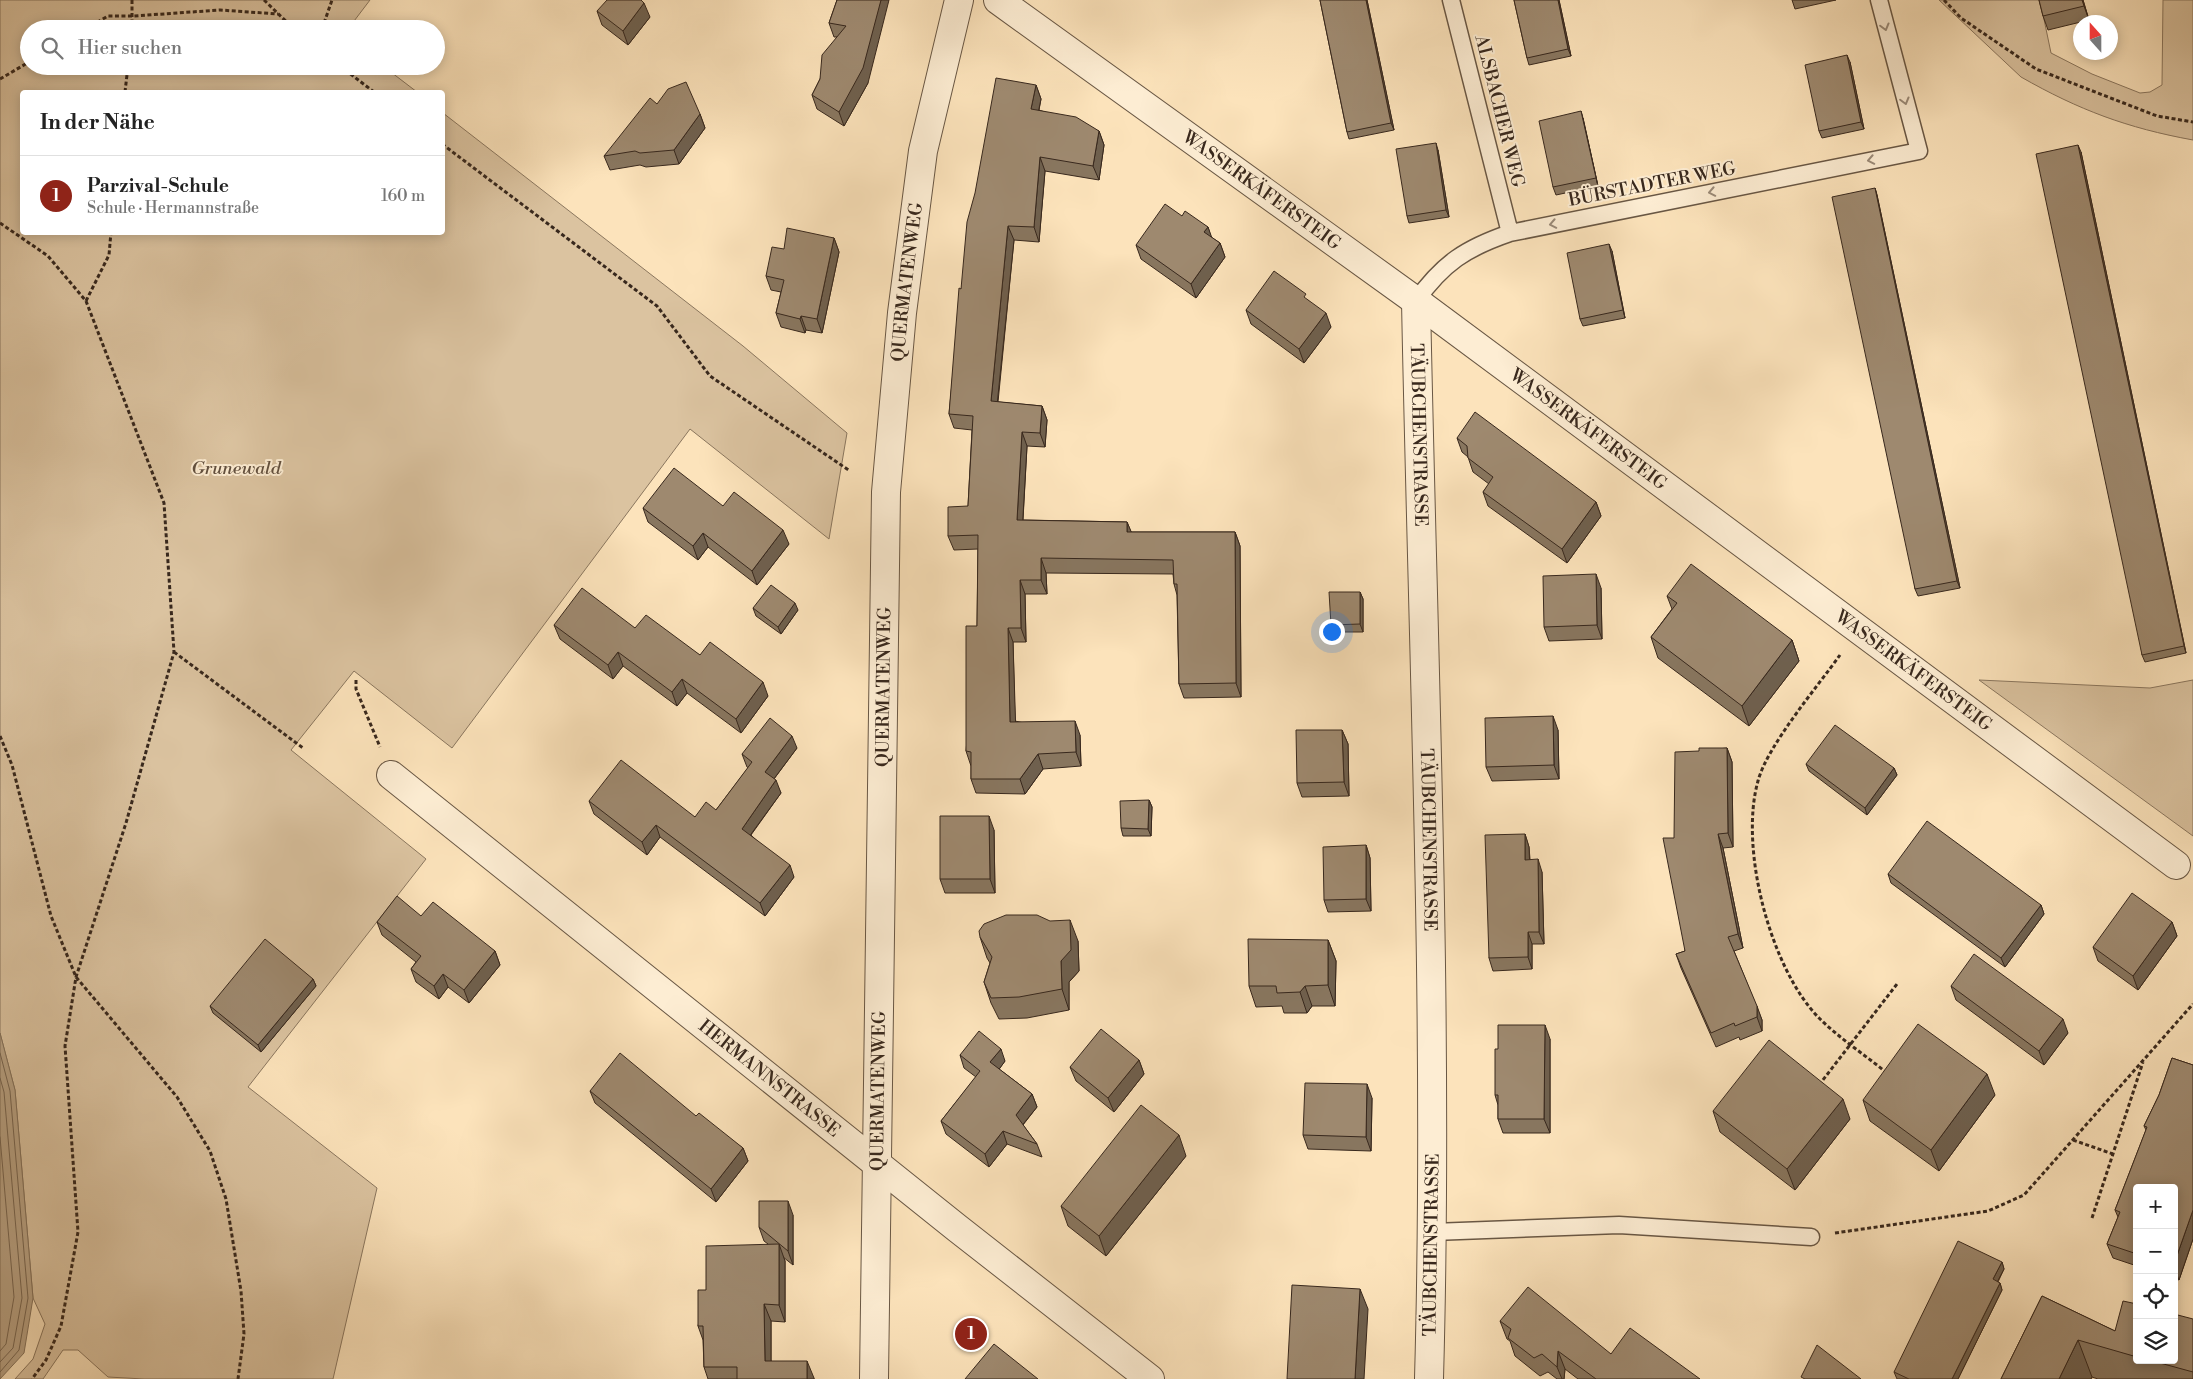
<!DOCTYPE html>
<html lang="de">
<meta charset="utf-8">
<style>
body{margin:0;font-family:"Libre Bodoni",serif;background:#f6f6f6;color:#222}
.controls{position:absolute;right:15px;bottom:15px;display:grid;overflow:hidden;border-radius:5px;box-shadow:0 2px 12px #0003}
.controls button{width:45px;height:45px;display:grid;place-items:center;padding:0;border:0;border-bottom:1px solid #e0e0e0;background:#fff;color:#222;font:25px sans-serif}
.compass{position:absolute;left:2073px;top:15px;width:45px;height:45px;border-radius:50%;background:#fff;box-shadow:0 2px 12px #0003;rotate:339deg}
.you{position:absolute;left:1331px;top:631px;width:18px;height:18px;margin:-12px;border:4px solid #fff;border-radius:50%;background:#1a73e8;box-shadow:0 0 0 8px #1a73e833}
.badge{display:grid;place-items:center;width:32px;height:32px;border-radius:50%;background:#8f2418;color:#fff;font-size:16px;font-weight:700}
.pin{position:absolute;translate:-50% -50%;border:2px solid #fff;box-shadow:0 1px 5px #0006}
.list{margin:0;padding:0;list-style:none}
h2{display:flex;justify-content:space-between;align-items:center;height:65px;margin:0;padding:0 20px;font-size:21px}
h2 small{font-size:16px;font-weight:400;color:#767676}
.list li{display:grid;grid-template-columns:32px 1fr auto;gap:15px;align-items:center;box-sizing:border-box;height:80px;padding:0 20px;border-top:1px solid #e0e0e0}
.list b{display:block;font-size:19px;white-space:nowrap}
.list p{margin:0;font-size:16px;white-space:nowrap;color:#767676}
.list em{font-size:16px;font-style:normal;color:#767676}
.icon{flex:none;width:28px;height:28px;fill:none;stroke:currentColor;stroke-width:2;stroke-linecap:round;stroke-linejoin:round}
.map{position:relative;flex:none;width:2193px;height:1379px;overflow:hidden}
.search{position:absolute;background:#fff;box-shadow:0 2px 12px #0003;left:20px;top:20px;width:425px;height:55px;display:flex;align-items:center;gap:12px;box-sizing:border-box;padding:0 18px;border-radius:28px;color:#767676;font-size:19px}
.panel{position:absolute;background:#fff;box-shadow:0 2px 12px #0003;left:20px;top:90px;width:425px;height:145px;border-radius:5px}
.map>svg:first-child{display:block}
.green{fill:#dbc3a0;stroke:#8a765e}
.water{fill:#b9a385;stroke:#85725b}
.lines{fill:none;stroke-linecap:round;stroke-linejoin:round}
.shore{stroke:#786651;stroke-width:1}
.lane-casing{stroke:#695744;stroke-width:19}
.street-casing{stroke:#695744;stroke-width:30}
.path{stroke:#38281d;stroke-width:3;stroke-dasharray:4 2.5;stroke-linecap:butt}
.lane{stroke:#fdedd3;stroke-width:16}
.street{stroke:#fdedd3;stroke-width:28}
.wall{fill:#88765f;stroke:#38281d}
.shaded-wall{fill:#6f604e;stroke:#38281d}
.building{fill:#9e896f;stroke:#38281d}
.oneway{stroke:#9a8a78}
.labels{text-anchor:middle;stroke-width:4;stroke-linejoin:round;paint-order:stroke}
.street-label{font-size:18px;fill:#38281d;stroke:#fdedd3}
.park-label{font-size:18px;font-style:italic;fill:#614f3e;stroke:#fdedd3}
</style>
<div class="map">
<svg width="2193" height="1379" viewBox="0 0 2193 1379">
<rect width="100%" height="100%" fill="#fce3bb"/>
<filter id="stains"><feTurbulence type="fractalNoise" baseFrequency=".004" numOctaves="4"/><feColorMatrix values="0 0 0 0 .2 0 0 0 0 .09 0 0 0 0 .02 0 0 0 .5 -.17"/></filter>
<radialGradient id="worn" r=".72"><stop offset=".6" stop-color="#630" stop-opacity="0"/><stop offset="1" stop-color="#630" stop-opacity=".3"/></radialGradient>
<path class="green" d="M0,0H370L348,29H29V66H383L417,92H22V232H442L443,113L743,346L847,433L829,539L690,429L452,748L354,671L291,750L426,859L248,1087L377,1188L333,1379H144L108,1377L78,1350H63L43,1379H15L33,1359L45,1324L33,1298L15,1090L0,1033Z
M1939,0H2040L2051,53L2092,74L2140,93L2150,92L2162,85L2163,0H2193V140C2127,128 2079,110 2021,77Z
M1979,680L2150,688L2193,680V836Z"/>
<path class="water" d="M0,1033L15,1090L33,1298L24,1353L0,1379Z"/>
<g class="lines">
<path class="shore" d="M0,1053L10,1091L28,1298L19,1350L0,1372
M0,1078L4,1092L22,1298L13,1348L0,1362
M0,1137L14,1297L6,1344L0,1351"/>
<g class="lane-casing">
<path id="lane" d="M1451,0L1510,233
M1416,301C1443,263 1466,248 1510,233L1919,151L1879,0
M1433,1232L1619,1225L1811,1237"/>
</g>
<g class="street-casing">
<g id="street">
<path id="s1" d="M998,0L1416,301L2176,865"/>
<path id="s2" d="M1416,301C1423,660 1439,1020 1429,1379"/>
<path id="s3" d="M391,775L957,1228L1150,1379"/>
<path id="s4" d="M874,1379L886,492L902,313L923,151L959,0"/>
</g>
</g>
<path class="path" d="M132,0V29
M264,0L294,29
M1944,0L1961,18L2036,69L2157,116L2193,122
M86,29L108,16H134L220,10L278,14
M322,29L332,0
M340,66L374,92
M0,79L29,62
M125,92L128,66
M442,144L657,306L710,376L850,471
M0,223L48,256L86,301L164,503L174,652L126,823L76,977L65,1046L78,1232L61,1326L46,1360L32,1379
M86,301L109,255L111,232
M174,652L303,748
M1840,655C1818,686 1767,746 1758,781C1739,848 1770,968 1819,1018C1839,1038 1865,1055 1887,1073
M356,680V689L380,747
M0,736L12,765L51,916L76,977L177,1097L210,1151L226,1199L241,1291L244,1334L238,1379
M1819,1085L1897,984
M2073,1140L2113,1154
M2092,1218L2143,1062
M1835,1233L1988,1211L2024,1195L2193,1004"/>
<use href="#lane" class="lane"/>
<use href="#street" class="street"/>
</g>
<path class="wall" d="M837,0L868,83L844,126L817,109L812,95L820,79L837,37H834L829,23Z
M1320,0H1367L1394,130L1349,139L1347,132Z
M1514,0H1559L1571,56L1529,65L1527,58Z
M1792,0H1836L1795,9Z
M2039,0H2083L2089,20L2048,30L2043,16Z
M597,11L650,17L628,45L602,25Z
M1850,62L1864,129L1822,138L1819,131Z
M1036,85L1041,99L1039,110L1099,131L1104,145L1099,180L1045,171L1039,242L1014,240L998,402L1042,406L1047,420L1045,447L1027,446L1023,520L1127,522L1131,532H1235L1240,546L1241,697L1184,698L1179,684L1177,595L1174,584L1173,574L1046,573L1047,594H1025L1026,642H1013L1015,721L1080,735L1081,766L1043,769L1025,794L976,793L971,779V766L966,751L977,626L978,549L954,550L948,536L968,506L972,430L954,428L949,414L961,289Z
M657,104L700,114L705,128L679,164L646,167L640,165L610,170L604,156Z
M1583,118L1598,186L1556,195L1553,187Z
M1438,150L1449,217L1409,223L1407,216Z
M2081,152L2186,653L2145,662L2142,655Z
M1875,188L1877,195L1960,588L1918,596L1915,589Z
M1182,216L1208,227L1211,237L1220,243L1225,257L1196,298L1141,259L1136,245Z
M834,238L839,252L822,333L806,330L805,333L781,327L776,313L781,292L771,290L766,276L784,249Z
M1612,251L1625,318L1583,326L1580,319Z
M1308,300L1331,327L1304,363L1251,324L1246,310Z
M1457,438L1596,502L1601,516L1567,563L1488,506L1483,492L1489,484L1473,472L1468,457L1462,452Z
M723,506L789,544L757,585L708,547L698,560L648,522L643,508Z
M1601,588L1602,639L1549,641L1544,627Z
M1360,592L1363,599V632H1333L1331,625Z
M1667,596L1792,640L1799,661L1749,726L1658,658L1651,637L1672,609Z
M753,608L798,610L781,634L756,616Z
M554,625L635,628L700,655L768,696L741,733L687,693L677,706L623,666L613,679L560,639Z
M1342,730L1348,744L1349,796L1302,797L1297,783Z
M1558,730L1559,779L1492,781L1486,767Z
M797,748L774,779L781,793L751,835L794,877L765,916L660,837L647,855L594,814L589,801L695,817L716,810L748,768L747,767L742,754Z
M1727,748L1732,762L1733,847L1723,848L1743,948L1734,951L1762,1020V1031L1740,1040L1739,1037L1716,1047L1681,968L1676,954L1685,951L1699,751Z
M1806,764L1894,768L1897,775L1867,815L1809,771Z
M1149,800L1152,807L1151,836H1123L1121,828Z
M994,830L995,893H945L940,879Z
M1525,834L1529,847L1530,859L1542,872L1544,944H1532V969L1493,971L1489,958Z
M1366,845L1370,858L1371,911L1328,912L1324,900Z
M1888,874L2041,905L2044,914L2005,967L1891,883Z
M421,916L495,951L500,965L469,1003L448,987L439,999L416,982L411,969L416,962L382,935L377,922Z
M2172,922L2177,936L2138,990L2098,961L2093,947Z
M980,937L1078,941L1079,971L1069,982V1010L1027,1018L999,1019L991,1003L984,982L990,963L987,958Z
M1328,940L1336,961L1335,1006H1312L1307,1013H1284L1282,1006L1256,1007L1249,986Z
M313,979L316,986L261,1052L213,1013L210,1006Z
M1951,986L2068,1033L2044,1065L1956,1000Z
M1550,1039V1133H1503L1498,1119V1105L1495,1095Z
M960,1055L1005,1061L999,1069L1032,1094L1037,1107L1023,1125L1037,1144L1042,1157L1007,1144L989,1167L946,1134L941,1121L976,1077L964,1068Z
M2172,1058L2193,1065V1239L2179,1280L2174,1278V1188H2137V1266L2113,1258L2107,1244L2118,1217L2115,1210L2146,1130L2144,1126L2159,1095Z
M1139,1060L1144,1074L1114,1112L1076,1081L1070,1067Z
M590,1091L696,1116L743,1148L748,1161L716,1202L595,1103Z
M1995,1095L1939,1171L1870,1121L1863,1100Z
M1372,1098L1371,1151L1308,1149L1303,1135Z
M1713,1111L1850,1119L1795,1190L1720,1132Z
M1186,1156L1106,1256L1068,1226L1061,1206Z
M793,1215V1265L783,1257L785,1261V1322L771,1321V1361L814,1378V1379H708L704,1367L703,1340L698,1326L706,1290L768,1244L764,1241L759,1227Z
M2002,1262L2004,1269L1998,1282L2000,1283L2002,1290L1958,1379H1897L1894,1372Z
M2042,1296L2115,1331L2137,1304V1360H2174L2193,1319V1379H2098L2092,1377L2091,1379H2001Z
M1500,1321L1611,1354L1700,1379H1578L1565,1369L1564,1379H1557L1548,1372L1540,1376L1515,1356L1510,1341L1507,1339Z"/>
<path class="shaded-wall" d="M881,0H889L868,83L844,126L839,112Z
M1366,0H1367L1394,130L1391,123Z
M1558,0H1559L1571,56L1568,49Z
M2082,0H2083L2089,20L2084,6Z
M644,3L650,17L628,45L623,31Z
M1847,55L1850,62L1864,129L1861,122Z
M1036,85L1041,99L1036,123L1031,109Z
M1581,111L1583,118L1598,186L1596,178Z
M700,114L705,128L679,164L674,150Z
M1099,131L1104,145L1099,180L1093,166Z
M1436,143L1438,150L1449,217L1446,210Z
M2078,145L2081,152L2186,653L2184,646Z
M1040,157L1045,171L1039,242L1034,227Z
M1875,188L1877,195L1960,588L1957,581Z
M1008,226L1014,240L996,415L991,401Z
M1208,227L1213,241L1204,232Z
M834,238L839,252L822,333L817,319Z
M1220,243L1225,257L1196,298L1191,284Z
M1609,244L1612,251L1625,318L1623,310Z
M1326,313L1331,327L1304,363L1299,349Z
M801,316L806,330L805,333L800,319Z
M1042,406L1047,420L1045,447L1040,433Z
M1022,432L1027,446L1022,534L1017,520Z
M1596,502L1601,516L1567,563L1562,549Z
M1127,522L1133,536L1127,532Z
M783,530L789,544L757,585L752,571Z
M1235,532L1240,546L1241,697L1236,683Z
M703,533L708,547L698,560L693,546Z
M1041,558L1046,573L1047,594L1041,580Z
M1596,574L1601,588L1602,639L1597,625Z
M1020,580L1025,594L1026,642L1021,628Z
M1360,592L1363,599V632L1360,624Z
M795,603L798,610L781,634L778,627Z
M1008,628L1013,642L1016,736L1010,722Z
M1792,640L1799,661L1749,726L1742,706Z
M618,652L623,666L613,679L608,665Z
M682,679L687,693L677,706L672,692Z
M763,682L768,696L741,733L736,719Z
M1553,716L1558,730L1559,779L1554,765Z
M1075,721L1080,735L1081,766L1076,752Z
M1342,730L1348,744L1349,796L1344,782Z
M792,736L797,748L770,784L765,772Z
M1727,748L1732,762L1733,847L1728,833Z
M1038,754L1043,769L1025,794L1020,779Z
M1894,768L1897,775L1867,815L1865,808Z
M776,780L781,793L746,841L742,829Z
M1149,800L1152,807L1151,836L1148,829Z
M989,816L994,830L995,893L990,879Z
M656,825L660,837L647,855L642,842Z
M1525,834L1529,847L1530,872L1525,860Z
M1718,834L1723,848L1743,948L1738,934Z
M1366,845L1370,858L1371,911L1366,899Z
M1538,859L1542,872L1544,944L1539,932Z
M790,865L794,877L765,916L760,903Z
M2041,905L2044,914L2005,967L2001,958Z
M1070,920L1078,941L1079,971L1069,982V1010L1062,989L1061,961Z
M2172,922L2177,936L2138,990L2133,976Z
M1528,932L1532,944V969L1528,957Z
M1328,940L1336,961L1335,1006L1328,985Z
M495,951L500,965L469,1003L464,990Z
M443,974L448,987L439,999L434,986Z
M313,979L316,986L261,1052L258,1045Z
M1305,986L1312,1006L1307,1013L1300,992Z
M1757,1006L1762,1020V1031L1757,1017Z
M2063,1019L2068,1033L2044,1065L2039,1051Z
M1545,1025L1550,1039V1133L1544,1119Z
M1001,1049L1005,1061L995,1075L990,1062Z
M1139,1060L1144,1074L1114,1112L1108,1098Z
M1987,1074L1995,1095L1939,1171L1931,1150Z
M1367,1084L1372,1098L1371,1151L1366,1137Z
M1032,1094L1037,1107L1020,1128L1016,1115Z
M1843,1099L1850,1119L1795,1190L1787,1169Z
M1003,1131L1007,1144L989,1167L985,1154Z
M1179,1135L1186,1156L1106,1256L1099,1236Z
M743,1148L748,1161L716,1202L711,1189Z
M788,1201L793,1215V1265L788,1251Z
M2193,1210V1239L2179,1280L2174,1267V1264Z
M779,1244L785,1261V1322L779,1305Z
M2002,1262L2004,1269L1995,1286L1993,1279Z
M2000,1283L2002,1290L1958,1379H1952Z
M1360,1289L1368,1309L1364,1379H1355Z
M764,1304L771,1321V1378L765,1361Z
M2078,1340L2092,1377L2091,1379H2059Z
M1558,1351L1565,1369L1564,1379H1562L1557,1367Z
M807,1361L814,1378V1379H807Z"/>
<path class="building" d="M607,0H641L644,3L623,31L597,11Z
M837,0H881L863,68L839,112L812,95L820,79L822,55L846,26L829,23Z
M1320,0H1366L1391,123L1347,132Z
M1514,0H1558L1568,49L1527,58Z
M2039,0H2082L2084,6L2043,16Z
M1847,55L1861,122L1819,131L1805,65Z
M996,78L1036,85L1031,109L1076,117L1099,131L1093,166L1040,157L1034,227L1008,226L991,401L1042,406L1040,433L1022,432L1017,520L1127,522V532H1235L1236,683L1179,684L1177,584H1174L1173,560L1041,558V580H1020L1021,628H1008L1010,722L1075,721L1076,752L1038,754L1020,779H971V752L966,751V626H977L978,535L948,536V507L968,506L973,416L949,414L959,288L961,289L967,222L975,193Z
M686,82L700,114L674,150L640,153L635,151L604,156L650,98L657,104L668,89Z
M1581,111L1596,178L1553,187L1539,121Z
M1436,143L1446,210L1407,216L1396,149Z
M2078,145L2184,646L2142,655L2036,154Z
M1875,188L1957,581L1915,589L1832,197Z
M1165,204L1182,216L1185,211L1208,227L1204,232L1220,243L1191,284L1136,245Z
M787,228L834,238L817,319L801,316L800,319L776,313L784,280L766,276L772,247L784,249Z
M1609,244L1623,310L1580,319L1567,253Z
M1274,271L1306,294L1304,297L1326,313L1299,349L1246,310Z
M1475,412L1596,502L1562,549L1483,492L1493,477L1468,458L1467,446L1457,438Z
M674,468L723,506L734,492L783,530L752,571L703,533L693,546L643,508Z
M1691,564L1792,640L1742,706L1651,637L1677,603L1667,596Z
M1596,574L1597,625L1544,627L1543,576Z
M771,585L795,603L778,627L753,608Z
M582,588L635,628L646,615L700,655L710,642L763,682L736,719L682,679L672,692L618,652L608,665L554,625Z
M1329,592H1360V624L1331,625Z
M1553,716L1554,765L1486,767L1485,718Z
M770,718L792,736L765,772L776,780L742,829L790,865L760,903L656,825L642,842L589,801L621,760L695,817L706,802L716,810L752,762L742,754Z
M1835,725L1894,768L1865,808L1806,764Z
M1296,730H1342L1344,782L1297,783Z
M1699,748H1727L1728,833L1718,834L1738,934L1728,937L1757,1006V1017L1735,1026L1734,1023L1711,1033L1676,954L1685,951L1663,838H1674L1675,752L1699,751Z
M1149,800L1148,829L1121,828L1120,801Z
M940,816H989L990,879H940Z
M1927,821L2041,905L2001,958L1888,874Z
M1525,834V860L1538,859L1539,932H1528V957L1489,958L1485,835Z
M1366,845V899L1324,900L1323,847Z
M2132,893L2172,922L2133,976L2093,947Z
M397,896L421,916L433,902L495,951L464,990L443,974L434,986L411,969L421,956L377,922Z
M1006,915H1037L1050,921L1070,920L1071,950L1061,961L1062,989L1019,997L991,998L984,982L992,957L980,937L979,931L984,924Z
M265,939L313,979L258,1045L210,1006Z
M1248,939L1328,940V985L1305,986L1300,992L1277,993L1276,986H1249Z
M1974,954L2063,1019L2039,1051L1951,986Z
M1918,1024L1987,1074L1931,1150L1863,1100Z
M1498,1025H1545L1544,1119H1498V1095H1495V1049H1498Z
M1101,1029L1139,1060L1108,1098L1070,1067Z
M979,1031L1001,1049L990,1062L1032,1094L1016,1115L1037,1144L1003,1131L985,1154L941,1121L980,1071L960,1055Z
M1769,1040L1843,1099L1787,1169L1713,1111Z
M620,1053L696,1116L699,1113L743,1148L711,1189L590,1091Z
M2172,1058L2193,1065V1210L2174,1264V1188H2137V1254L2107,1244L2120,1212L2115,1210L2147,1127L2144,1126L2159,1095Z
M1305,1083L1367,1084L1366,1137L1303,1135Z
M1141,1105L1179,1135L1099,1236L1061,1206Z
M759,1201H788V1251L759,1227Z
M1958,1241L2002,1262L1993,1279L2000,1283L1952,1379H1909L1894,1372Z
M779,1244V1305L764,1304L765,1361H807V1379H737V1367H704L703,1326H698V1290H706V1246Z
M1292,1285L1360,1289L1355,1379H1287Z
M1528,1287L1611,1354L1630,1328L1700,1379H1596L1558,1351L1557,1367L1542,1354L1534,1358L1508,1338L1511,1329L1500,1321Z
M2042,1296L2115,1331L2123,1301L2137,1304V1357L2078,1340L2059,1379H2001Z
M2174,1314L2193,1319V1372L2149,1360H2174Z
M994,1344L1038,1379H965Z
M1817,1345L1861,1379H1805L1801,1377Z"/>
<defs><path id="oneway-chevron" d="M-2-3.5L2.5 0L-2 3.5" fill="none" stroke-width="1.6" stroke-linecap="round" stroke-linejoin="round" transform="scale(1.25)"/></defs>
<g class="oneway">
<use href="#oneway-chevron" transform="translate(1885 27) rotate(75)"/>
<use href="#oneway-chevron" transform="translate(1905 101) rotate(75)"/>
<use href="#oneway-chevron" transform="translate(1871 160) rotate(169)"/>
<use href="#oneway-chevron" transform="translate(1712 192) rotate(169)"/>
<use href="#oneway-chevron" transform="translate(1553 224) rotate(169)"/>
</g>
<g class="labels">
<g class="street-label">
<text transform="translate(1500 111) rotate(76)" y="6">ALSBACHER WEG</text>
<text transform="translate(1652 184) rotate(-11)" y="6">BÜRSTADTER WEG</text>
<text dy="6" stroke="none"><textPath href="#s1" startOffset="325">WASSERKÄFERSTEIG</textPath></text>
<text dy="6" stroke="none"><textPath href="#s4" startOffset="1098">QUERMATENWEG</textPath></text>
<text dy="6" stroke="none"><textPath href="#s1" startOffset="730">WASSERKÄFERSTEIG</textPath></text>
<text dy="6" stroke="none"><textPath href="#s2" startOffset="134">TÄUBCHENSTRASSE</textPath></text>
<text dy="6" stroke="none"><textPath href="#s1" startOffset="1135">WASSERKÄFERSTEIG</textPath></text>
<text dy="6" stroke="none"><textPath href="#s4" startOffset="692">QUERMATENWEG</textPath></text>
<text dy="6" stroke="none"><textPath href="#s2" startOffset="539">TÄUBCHENSTRASSE</textPath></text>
<text dy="6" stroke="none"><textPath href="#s3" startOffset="485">HERMANNSTRASSE</textPath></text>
<text dy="6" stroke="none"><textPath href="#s4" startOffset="288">QUERMATENWEG</textPath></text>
<text transform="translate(1431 1245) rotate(-89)" y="6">TÄUBCHENSTRASSE</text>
</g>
<g class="park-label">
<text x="236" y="474">Grunewald</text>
</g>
</g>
<rect width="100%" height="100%" filter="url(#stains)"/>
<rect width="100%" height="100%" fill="url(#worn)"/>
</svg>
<div class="controls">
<button>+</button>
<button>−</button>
<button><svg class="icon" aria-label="locate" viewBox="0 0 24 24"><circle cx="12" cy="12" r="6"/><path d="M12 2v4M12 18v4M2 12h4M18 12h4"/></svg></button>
<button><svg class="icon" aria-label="layers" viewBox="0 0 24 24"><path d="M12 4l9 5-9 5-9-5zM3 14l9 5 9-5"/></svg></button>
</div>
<svg class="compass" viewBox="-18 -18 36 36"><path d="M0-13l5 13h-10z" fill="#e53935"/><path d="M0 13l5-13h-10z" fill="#767676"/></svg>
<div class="you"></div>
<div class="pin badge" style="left:971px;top:1334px">1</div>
<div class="search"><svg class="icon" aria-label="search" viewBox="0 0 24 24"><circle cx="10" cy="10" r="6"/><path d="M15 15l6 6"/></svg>Hier suchen</div>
<section class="panel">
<h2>In der Nähe<small></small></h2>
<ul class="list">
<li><span class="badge">1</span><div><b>Parzival-Schule</b><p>Schule · Hermannstraße</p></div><em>160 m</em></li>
</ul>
</section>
</div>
